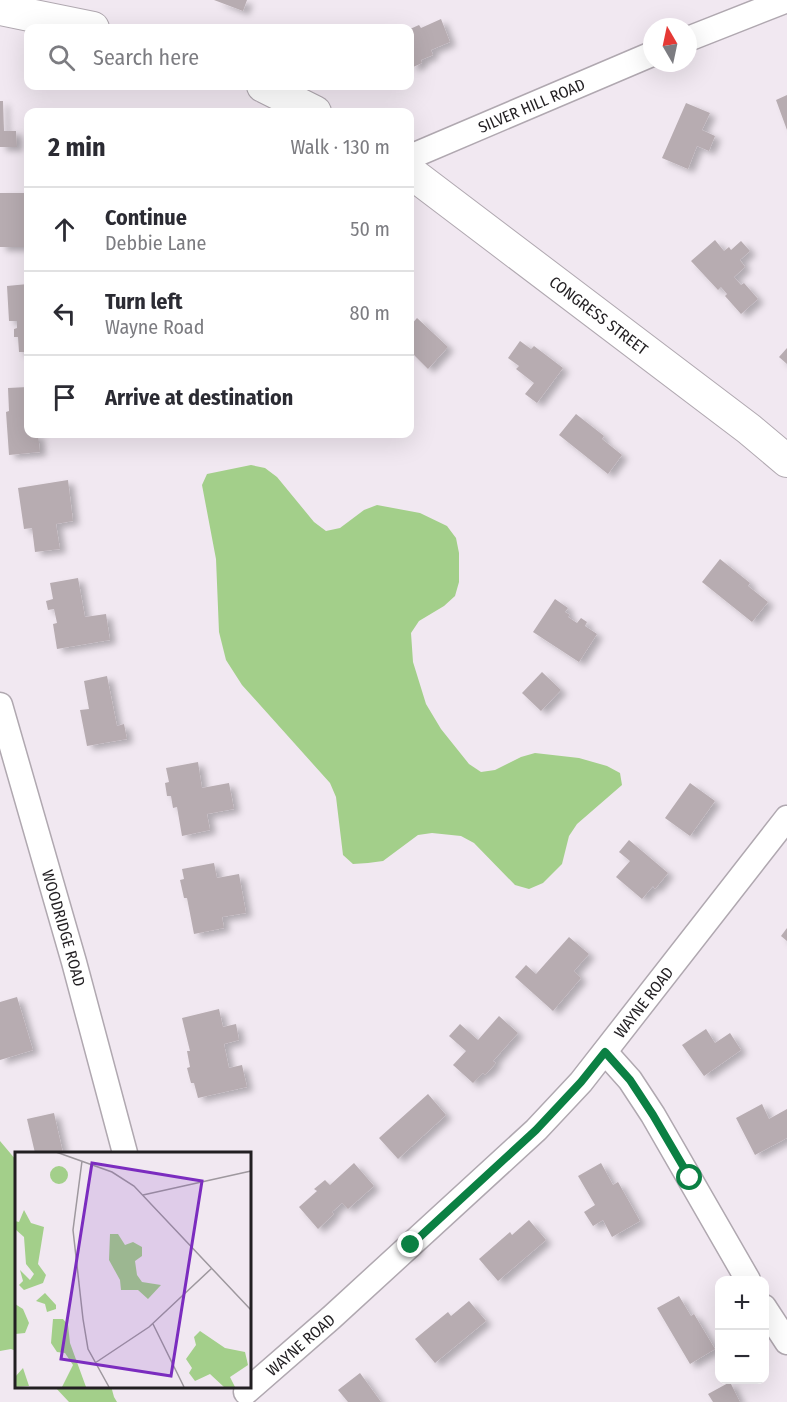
<!DOCTYPE html>
<meta charset="utf-8">
<style>
body{margin:0;font-family:"Fira Sans Condensed",sans-serif;background:#f7f7f7;color:#2b2b33}
.controls{position:absolute;right:18px;bottom:18px;display:grid;overflow:hidden;border-radius:12px;box-shadow:0 6px 24px #0002}
.controls button{width:54px;height:54px;display:grid;place-items:center;padding:0;border:0;border-bottom:2px solid #e1e1e2;background:#fff;color:#2b2b33;font:30px sans-serif}
.compass{position:absolute;left:643px;top:18px;width:54px;height:54px;border-radius:50%;background:#fff;box-shadow:0 6px 24px #0002;rotate:351deg}
.stop{position:absolute;width:18px;height:18px;margin:-14px;border:4px solid #0b8043;border-radius:50%;background:#fff}
.stop.end{background:#0b8043;border-color:#fff;box-shadow:0 2px 6px #0008}
.list{margin:0;padding:0;list-style:none}
h2{display:flex;justify-content:space-between;align-items:center;height:78px;margin:0;padding:0 24px;font-size:26px}
h2 small{font-size:20px;font-weight:400;color:#7c7c81}
.list li{display:grid;grid-template-columns:39px 1fr auto;gap:18px;align-items:center;box-sizing:border-box;height:84px;padding:0 24px;border-top:2px solid #e1e1e2}
.list b{display:block;font-size:22px;white-space:nowrap}
.list p{margin:0;font-size:20px;white-space:nowrap;color:#7c7c81}
.list em{font-size:20px;font-style:normal;color:#7c7c81}
.icon{flex:none;width:33px;height:33px;fill:none;stroke:currentColor;stroke-width:2;stroke-linecap:round;stroke-linejoin:round}
.map{position:relative;flex:none;width:787px;height:1402px;overflow:hidden}
.search{position:absolute;background:#fff;box-shadow:0 6px 24px #0002;left:24px;top:24px;width:390px;height:66px;display:flex;align-items:center;gap:15px;box-sizing:border-box;padding:0 21px;border-radius:12px;color:#7c7c81;font-size:22px}
.panel{position:absolute;background:#fff;box-shadow:0 6px 24px #0002;left:24px;top:108px;width:390px;height:330px;border-radius:12px}
.map>svg:first-child{display:block}
.green{fill:#a3cf8a}
.building{fill:#b7acb1;filter:url(#shadow)}
.lines{fill:none;stroke-linecap:round;stroke-linejoin:round}
.minor-casing{stroke:#b0a8b0;stroke-width:27}
.major-casing{stroke:#b0a8b0;stroke-width:34}
.minor{stroke:#fff;stroke-width:24}
.major{stroke:#fff;stroke-width:32}
.route{stroke:#0b8043;stroke-width:8}
.labels{text-anchor:middle;stroke-width:5;stroke-linejoin:round;paint-order:stroke}
.street-label{font-size:16px;fill:#221f22;stroke:#fff}
.inset-road{fill:none;stroke:#9e989e;stroke-width:1.5}
.view{fill:#7b2cbf;fill-opacity:0.15;stroke:#7b2cbf;stroke-width:3}
.inset-edge{fill:none;stroke:#221f22;stroke-width:3}
</style>
<div class="map">
<svg width="787" height="1402" viewBox="0 0 787 1402">
<defs>
<filter id="shadow"><feDropShadow dx="6" dy="4" stdDeviation="3" flood-color="#0004"/></filter>
</defs>
<rect width="100%" height="100%" fill="#f1e8f1"/>
<path class="green" d="M251,465L265,468L277,477L314,522L326,531L340,528L364,510L377,505L420,513L447,526L456,538L459,553V582L455,596L444,606L419,621L411,633L413,662L426,704L441,729L469,764L481,772L495,770L521,757L535,753L579,758L607,766L620,773L622,785L577,824L569,836L562,864L543,883L529,889L515,885L474,843L461,836L432,833L418,835L383,861L368,863L353,864L343,855L336,797L330,783L242,685L226,660L219,632L216,559L202,485L207,474Z
M0,1141L16,1160V1351L11,1349L0,1351Z
M54,1386H111L114,1397L117,1402H69Z"/>
<path class="building" d="M214,0H247L243,11Z
M441,19L450,42L431,50L433,55L421,60L422,63L411,68L410,29L419,25L421,28Z
M787,95V130L776,100Z
M0,101H3L4,131H16L17,147H0Z
M686,103L710,113L702,130L715,136L709,151L697,146L688,169L662,158Z
M0,193H28V208H26V247H0Z
M715,240L724,251L729,247L731,250L741,241L750,251L740,260L745,267L734,277L741,285L744,283L758,299L741,314L725,296L727,294L721,287L718,290L691,261Z
M28,284V352H19L18,337H14V329L17,328V321H9L7,286Z
M417,318L448,347L428,369L410,351V326Z
M520,341L531,349L534,346L563,368L537,403L525,394L534,383L516,369L519,366L508,358Z
M787,348V364L779,357Z
M28,387V434H38L40,452L9,455L6,412L9,411L8,388Z
M576,414L604,436L602,439L622,455L608,474L559,435Z
M68,480L73,521L56,524L60,549L35,552L32,528L24,529L18,488Z
M720,559L750,583L748,586L768,602L752,622L702,582Z
M78,578L85,617L106,614L110,640L57,649L53,624L57,623L54,609L48,610L46,601L53,599L50,583Z
M555,599L568,608L565,612L570,615L568,617L577,623L581,618L587,622L585,626L597,634L579,662L533,632Z
M542,672L561,690L541,711L522,693Z
M107,676L117,726L124,724L127,739L87,746L80,710L89,709L84,681Z
M198,762L202,788L229,783L234,809L207,814L210,830L182,836L177,807L173,808L171,796H167L165,783L169,782L166,768Z
M690,783L715,801L690,836L665,818Z
M629,840L668,873L655,889L653,886L642,899L616,877L630,861L619,852Z
M214,863L217,878L239,874L246,913L222,917L224,928L194,934L187,898H184L180,880L184,879L182,869Z
M787,928V941L781,936Z
M569,937L589,954L574,971L581,978L553,1011L515,977L526,965L536,974Z
M17,997L33,1050L0,1060V1002Z
M219,1009L223,1027L236,1024L239,1040L224,1044L229,1068L242,1065L247,1087L198,1098L194,1083H191L187,1068L190,1067L187,1051H190L182,1018Z
M499,1016L518,1033L493,1061L496,1063L485,1075L483,1073L473,1083L453,1065L466,1051L449,1036L460,1024L478,1040Z
M706,1029L715,1043L730,1033L741,1050L704,1076L682,1045Z
M428,1094L446,1115L398,1159L379,1138Z
M762,1104L769,1119L787,1109V1138L755,1155L736,1118Z
M54,1113L63,1153H35L27,1119Z
M354,1163L374,1186L348,1209L342,1203L332,1212L334,1214L318,1229L299,1207L317,1191L314,1189L325,1180L330,1185Z
M601,1163L613,1185L618,1182L640,1221L612,1237L603,1220L593,1226L584,1212L595,1205L578,1176Z
M529,1220L546,1240L498,1281L479,1259L510,1232L512,1235Z
M679,1296L691,1316L694,1314L715,1349L690,1364L657,1308Z
M469,1301L486,1321L435,1363L415,1339L448,1312L451,1316Z
M360,1373L381,1402H348L338,1390Z
M730,1382L740,1402H713L708,1394Z"/>
<g class="lines">
<g class="minor-casing">
<g id="minor">
<path d="M688,39L787,0"/>
<path id="s1" d="M410,157L652,54"/>
<path id="s2" d="M0,705L74,962L125,1153"/>
<path d="M605,1052L630,1080L653,1115L748,1280"/>
<path d="M764,1307L787,1342"/>
<path id="s3" d="M246,1392L332,1317L536,1130L581,1082L787,818"/>
</g>
</g>
<g class="major-casing">
<g id="major">
<path d="M0,9L93,28"/>
<path d="M263,86L315,112"/>
<path id="s4" d="M410,172L749,429L787,461"/>
</g>
</g>
<use href="#minor" class="minor"/>
<use href="#major" class="major"/>
</g>
<g class="lines">
<path class="route" d="M411,1245L536,1130L581,1082L605,1052L630,1080L653,1115L690,1178"/>
</g>
<g class="labels">
<g class="street-label">
<text dy="6" stroke="none"><textPath href="#s1" startOffset="132">SILVER HILL ROAD</textPath></text>
<text dy="6" stroke="none"><textPath href="#s4" startOffset="237">CONGRESS STREET</textPath></text>
<text dy="6" stroke="none"><textPath href="#s2" startOffset="232">WOODRIDGE ROAD</textPath></text>
<text dy="6" stroke="none"><textPath href="#s3" startOffset="558">WAYNE ROAD</textPath></text>
<text dy="6" stroke="none"><textPath href="#s3" startOffset="72">WAYNE ROAD</textPath></text>
</g>
</g>
<g transform="translate(15 1152)">
<rect width="236" height="236" fill="#f1e8f1"/>
<path d="M35 23a9 9 0 1 1 18 0a9 9 0 1 1-18 0ZM9,58L16,71L29,75L23,112L31,123L28,131L9,138L4,133L8,129L5,118L15,128L19,122L11,112L9,85L0,77V69L4,70ZM95,82H103L110,93L118,90L127,95V104L120,109L122,123L127,130L146,133L133,147L123,138H106L105,128L94,108ZM30,141L41,153V157L32,160L30,152L21,149ZM0,152L8,157L14,171L10,181L0,182ZM38,167H48L53,173L55,191L71,235H47L58,213L50,201L42,200L36,191ZM185,179L210,196L230,200L233,213L215,225L220,235H209L195,222L180,229L174,221L177,216L171,207L181,193L179,185ZM8,216L14,234L0,235V225Z" fill="#a3cf8a"/>
<path class="inset-road" d="M41,0L97,20L119,34L236,158M67,9L58,78L68,167L73,197L94,235M128,43L236,19M138,172L169,235M80,211L134,175L197,116"/>
<path class="view" d="M77,11L187,29L156,224L46,207Z"/>
<rect width="236" height="236" class="inset-edge"/>
</g>
</svg>
<div class="controls">
<button>+</button>
<button>−</button>
</div>
<svg class="compass" viewBox="-18 -18 36 36"><path d="M0-13l5 13h-10z" fill="#e53935"/><path d="M0 13l5-13h-10z" fill="#7c7c81"/></svg>
<div class="stop" style="left:690px;top:1178px"></div>
<div class="stop end" style="left:411px;top:1245px"></div>
<div class="search"><svg class="icon" aria-label="search" viewBox="0 0 24 24"><circle cx="10" cy="10" r="6"/><path d="M15 15l6 6"/></svg>Search here</div>
<section class="panel">
<h2>2 min<small>Walk · 130 m</small></h2>
<ul class="list">
<li><svg class="icon" aria-label="ahead" viewBox="0 0 24 24"><path d="M12 20V5M6 11l6-6 6 6"/></svg><div><b>Continue</b><p>Debbie Lane</p></div><em>50 m</em></li>
<li><svg class="icon" aria-label="left" viewBox="0 0 24 24"><path d="M17 20v-9H6M10 6l-5 5 5 5"/></svg><div><b>Turn left</b><p>Wayne Road</p></div><em>80 m</em></li>
<li><svg class="icon" aria-label="arrive" viewBox="0 0 24 24"><path d="M6 21V4h12l-3 4 3 4H6"/></svg><div><b>Arrive at destination</b></div></li>
</ul>
</section>
</div>
